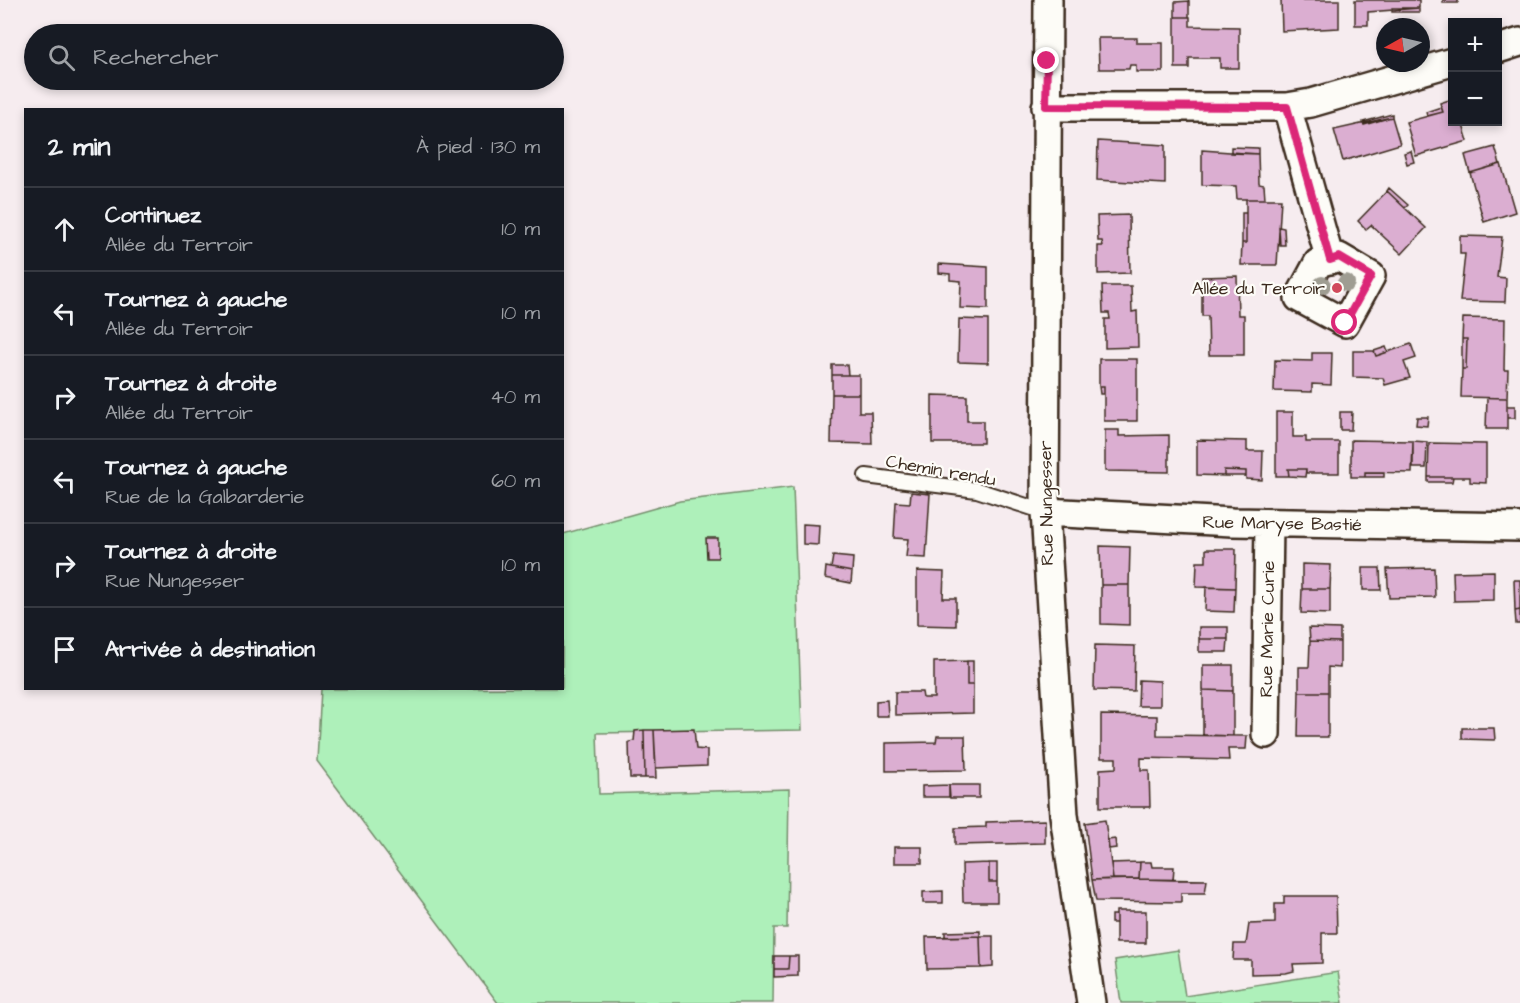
<!DOCTYPE html>
<html lang="fr">
<meta charset="utf-8">
<style>
body{margin:0;font-family:"Architects Daughter",sans-serif;background:#20242c;color:#f1f3f6}
.controls{position:absolute;right:18px;top:18px;display:grid;overflow:hidden;border-radius:0px;box-shadow:0 3px 9px #0003}
.controls button{width:54px;height:54px;display:grid;place-items:center;padding:0;border:0;border-bottom:2px solid #363941;background:#171b24;color:#f1f3f6;font:30px sans-serif}
.compass{position:absolute;left:1376px;top:18px;width:54px;height:54px;border-radius:50%;background:#171b24;box-shadow:0 3px 9px #0003;rotate:262deg}
.stop{position:absolute;width:18px;height:18px;margin:-14px;border:4px solid #db2777;border-radius:50%;background:#fff}
.stop.end{background:#db2777;border-color:#fff;box-shadow:0 2px 6px #0008}
.list{margin:0;padding:0;list-style:none}
h2{display:flex;justify-content:space-between;align-items:center;height:78px;margin:0;padding:0 24px;font-size:26px}
h2 small{font-size:20px;font-weight:400;color:#9ea1a6}
.list li{display:grid;grid-template-columns:39px 1fr auto;gap:18px;align-items:center;box-sizing:border-box;height:84px;padding:0 24px;border-top:2px solid #363941}
.list b{display:block;font-size:22px;white-space:nowrap}
.list p{margin:0;font-size:20px;white-space:nowrap;color:#9ea1a6}
.list em{font-size:20px;font-style:normal;color:#9ea1a6}
.icon{flex:none;width:33px;height:33px;fill:none;stroke:currentColor;stroke-width:2;stroke-linecap:round;stroke-linejoin:round}
.map{position:relative;flex:none;width:1520px;height:1003px;overflow:hidden}
.search{position:absolute;background:#171b24;box-shadow:0 3px 9px #0003;left:24px;top:24px;width:540px;height:66px;display:flex;align-items:center;gap:15px;box-sizing:border-box;padding:0 21px;border-radius:33px;color:#9ea1a6;font-size:22px}
.panel{position:absolute;background:#171b24;box-shadow:0 3px 9px #0003;left:24px;top:108px;width:540px;height:582px;border-radius:0px}
.map>svg:first-child{display:block}
.green{fill:#aef0ba;stroke:#748d6c;stroke-width:1.5}
.building{fill:#dbaed1;stroke:#3b2a1e;stroke-width:1.5}
.lines{fill:none;stroke-linecap:round;stroke-linejoin:round}
.lane-casing{stroke:#3b2a1e;stroke-width:18}
.street-casing{stroke:#3b2a1e;stroke-width:32}
.lane{stroke:#fdfcf7;stroke-width:14}
.street{stroke:#fdfcf7;stroke-width:27}
.tree{fill:#9f9d92}
.route{stroke:#db2777;stroke-width:8}
.poi-dot{fill:#d1495b;stroke:#fdfcf7;stroke-width:2}
.labels{text-anchor:middle;stroke-width:4.5;stroke-linejoin:round;paint-order:stroke}
.poi-label{font-size:18px;fill:#3b2a1e;stroke:#fdfcf7;text-anchor:end}
.street-label{font-size:18px;fill:#3b2a1e;stroke:#fdfcf7}
</style>
<div class="map">
<svg width="1520" height="1003" viewBox="0 0 1520 1003">
<rect width="100%" height="100%" fill="#f6ecef"/>
<filter id="ink" filterUnits="userSpaceOnUse"><feTurbulence type="fractalNoise" baseFrequency=".0167" numOctaves="2"/><feDisplacementMap in="SourceGraphic" scale="12" xChannelSelector="R" yChannelSelector="G"/><feConvolveMatrix kernelMatrix="1 2 1 2 8 2 1 2 1" color-interpolation-filters="sRGB"/></filter>
<g filter="url(#ink)">
<path class="green" d="M793,487L802,730L597,733L599,794L789,789L787,928H774L773,1003H498L317,761L321,689L562,688L563,534L680,501Z
M1178,950L1185,996L1338,972L1343,1003H1121L1115,960Z"/>
<path class="building" d="M1281,0H1339V28L1282,31Z
M1355,0H1419V8L1368,12V25H1355Z
M1443,0H1458V3H1443Z
M1189,1V17H1175V2Z
M1392,8H1419V12H1392Z
M1175,17H1190V26L1239,27V68H1220V58H1189V68H1175Z
M1098,38H1137V43H1163V72H1136V65H1130L1129,69H1099Z
M1452,99V122H1462L1468,141L1416,156L1406,122L1443,112L1440,103Z
M1441,107L1443,112L1427,116L1426,112Z
M1392,114V117L1364,125L1363,122Z
M1392,117L1400,144L1343,161L1334,130Z
M1098,141L1165,145V184L1097,180Z
M1231,147L1258,148V154L1231,153Z
M1495,147L1500,164L1470,173L1465,155Z
M1202,150L1258,154L1259,184L1264,185L1265,199H1237L1236,186L1202,185Z
M1411,151L1414,162L1407,164L1404,153Z
M1501,164L1515,212L1484,222L1470,173Z
M1389,188L1408,205L1405,208L1387,191Z
M1387,191L1426,228L1402,254L1371,225L1366,229L1358,221Z
M1246,199H1281L1277,265H1241L1242,243H1246Z
M1242,213H1246V243H1242Z
M1129,215L1130,273L1098,274V246H1103L1102,241H1098L1097,216Z
M1279,227L1284,228L1285,245H1280Z
M1460,236L1502,237L1497,277L1506,278L1505,302L1460,301L1465,254H1460Z
M939,264L988,267V309L960,308L961,281L950,280V274L939,273Z
M1237,276L1238,315H1244V355H1209L1208,316H1202V277Z
M1102,286H1131L1132,312L1137,311L1138,347L1105,348V319H1110L1109,313H1103Z
M1463,318L1505,319L1504,370H1508L1507,398L1461,397L1462,369H1466L1467,339H1462Z
M959,319L988,320V363L958,362Z
M1462,339H1467L1466,369H1462Z
M1411,344L1416,358L1404,362L1410,378L1385,385L1383,378L1353,377V351H1374L1376,356Z
M1386,347L1388,352L1376,356L1374,351Z
M1312,353H1332L1331,385L1312,384V392L1274,391L1275,360L1312,361Z
M1099,359H1137V421H1104V386H1099Z
M832,365H847L848,375H832Z
M832,375H859V394H832Z
M1099,386H1104V394H1100Z
M832,394H859V412H871L872,444L831,443Z
M932,395L967,396V421H983V443H932Z
M1487,398H1507V429H1486Z
M1507,406H1515V418H1507Z
M1276,412H1293V437H1306V442H1339V473H1306V469H1288L1289,476H1276Z
M1340,412H1352L1351,430H1340Z
M1417,417H1428L1427,426L1416,425Z
M1105,430H1119V436L1169,435V472L1105,471Z
M1197,440L1247,441V451H1263L1262,480L1246,479V471L1224,470V476L1197,475Z
M1351,440L1413,441L1412,473L1365,472V477H1351Z
M1413,441L1427,442L1426,468H1413Z
M1429,443L1486,444V483L1470,482V477H1428Z
M1288,469H1306L1305,477L1289,476Z
M1224,470L1246,471V476H1224Z
M1365,472H1384V477H1365Z
M1428,477H1453L1452,482H1428Z
M911,492L930,494L926,558L906,557L908,539L894,538L896,502L910,503Z
M803,524L819,525L818,545L803,544Z
M706,538H718V558H707Z
M1100,546L1130,547L1129,585H1101Z
M1206,549H1236L1235,588L1196,587L1197,562H1206Z
M833,556L853,558L852,572L831,568Z
M1302,564L1331,565L1330,589H1302Z
M826,567L852,572L851,583L825,578Z
M1363,568H1380L1381,590H1363Z
M1434,568L1435,597L1389,598L1387,569Z
M917,571L944,572L943,598H956V626L917,625Z
M1494,571V600L1454,601L1453,572Z
M1514,580H1520V610L1515,611Z
M1101,585H1129V625L1101,624Z
M1206,587L1235,588L1234,612L1205,611Z
M1302,589H1330V614L1301,613Z
M1520,610V624H1516L1515,611Z
M1199,627H1228V639H1199Z
M1309,628L1340,629V642L1310,641Z
M1199,639H1228L1227,652H1199Z
M1310,641L1340,642V668L1328,667V692H1299V667H1309Z
M1095,645L1135,646L1134,691L1094,690Z
M967,661H973V685H967Z
M967,661V685H973V713L895,715V692H922L923,698H934V662Z
M1203,665H1233V691L1203,690Z
M1139,680L1160,681V706H1138Z
M1203,690L1233,691V736L1203,735Z
M1299,692H1328V737H1298Z
M887,700L888,716H876V701Z
M1101,715L1157,716V735L1247,736L1246,749H1228L1229,760L1141,758V770H1149L1150,807H1100V769L1116,768V758H1101Z
M1462,728H1494L1495,740L1462,739Z
M694,729L696,749L707,750V766L656,768L654,730Z
M644,730H654L656,778H645Z
M644,730L645,778H630L629,742L634,741L635,731Z
M937,736H965L966,770L886,771V743L936,742Z
M949,785V797H922V786Z
M949,785H979V798H950Z
M1045,820V843L955,845V828L986,827V822Z
M1105,820L1113,879L1092,880L1085,823Z
M1115,839L1116,848L1109,849L1108,840Z
M894,847H922V863H894Z
M1140,862L1139,879H1113L1111,863Z
M1140,862H1151L1152,867H1174L1173,880L1139,879Z
M989,863H997V882H989Z
M989,863V882H997V902H963L962,864Z
M1092,880L1139,879L1207,880L1205,893H1181V902L1096,901Z
M943,891V903H923V892Z
M1284,896H1336L1337,933H1322V963L1293,964L1294,971L1286,973L1251,974V960H1233L1234,944H1246L1249,924L1275,923V904H1284Z
M1116,911H1146V943H1116Z
M1111,915H1116V923H1111Z
M980,931V936L945,937V932Z
M980,936H993V967L981,968Z
M980,936L981,968L927,969L926,937Z
M774,956H789L788,969H774Z
M789,956H798V976L774,977V969H788Z"/>
<g class="lines">
<g class="lane-casing">
<path id="lane" d="M866,476L977,490L1045,512"/>
</g>
<g class="street-casing">
<path id="street" d="M1048,0L1045,512L1064,815L1091,1003
M1498,49L1520,42
M1046,107H1287L1311,103L1452,62
M1287,107L1330,260
M1339,257L1371,276L1345,323L1299,298L1318,263Z
M1045,512L1232,522L1520,527
M1266,734L1269,523"/>
</g>
<use href="#lane" class="lane"/>
<use href="#street" class="street"/>
</g>
<g class="tree">
<circle cx="1346" cy="283" r="9"/>
<circle cx="1322" cy="285" r="9"/>
</g>
</g>
<g class="lines" filter="url(#ink)">
<path class="route" d="M1047,61L1046,106L1287,107L1330,260L1339,257L1371,276L1345,323"/>
</g>
<circle class="poi-dot" cx="1337" cy="288" r="6"/>
<g class="labels">
<g class="poi-label">
<text x="1325" y="294">Allée du Terroir</text>
</g>
<g class="street-label">
<text transform="translate(941 470) rotate(10)" y="6">Chemin rendu</text>
<text transform="translate(1046 503) rotate(-91)" y="6">Rue Nungesser</text>
<text transform="translate(1282 523) rotate(1)" y="6">Rue Maryse Bastié</text>
<text transform="translate(1267 629) rotate(-89)" y="6">Rue Marie Curie</text>
</g>
</g>
</svg>
<div class="controls">
<button>+</button>
<button>−</button>
</div>
<svg class="compass" viewBox="-18 -18 36 36"><path d="M0-13l5 13h-10z" fill="#e53935"/><path d="M0 13l5-13h-10z" fill="#9ea1a6"/></svg>
<div class="stop" style="left:1345px;top:323px"></div>
<div class="stop end" style="left:1047px;top:61px"></div>
<div class="search"><svg class="icon" aria-label="search" viewBox="0 0 24 24"><circle cx="10" cy="10" r="6"/><path d="M15 15l6 6"/></svg>Rechercher</div>
<section class="panel">
<h2>2 min<small>À pied · 130 m</small></h2>
<ul class="list">
<li><svg class="icon" aria-label="ahead" viewBox="0 0 24 24"><path d="M12 20V5M6 11l6-6 6 6"/></svg><div><b>Continuez</b><p>Allée du Terroir</p></div><em>10 m</em></li>
<li><svg class="icon" aria-label="left" viewBox="0 0 24 24"><path d="M17 20v-9H6M10 6l-5 5 5 5"/></svg><div><b>Tournez à gauche</b><p>Allée du Terroir</p></div><em>10 m</em></li>
<li><svg class="icon" aria-label="right" viewBox="0 0 24 24"><path d="M7 20v-9h11M14 6l5 5-5 5"/></svg><div><b>Tournez à droite</b><p>Allée du Terroir</p></div><em>40 m</em></li>
<li><svg class="icon" aria-label="left" viewBox="0 0 24 24"><path d="M17 20v-9H6M10 6l-5 5 5 5"/></svg><div><b>Tournez à gauche</b><p>Rue de la Galbarderie</p></div><em>60 m</em></li>
<li><svg class="icon" aria-label="right" viewBox="0 0 24 24"><path d="M7 20v-9h11M14 6l5 5-5 5"/></svg><div><b>Tournez à droite</b><p>Rue Nungesser</p></div><em>10 m</em></li>
<li><svg class="icon" aria-label="arrive" viewBox="0 0 24 24"><path d="M6 21V4h12l-3 4 3 4H6"/></svg><div><b>Arrivée à destination</b></div></li>
</ul>
</section>
</div>
